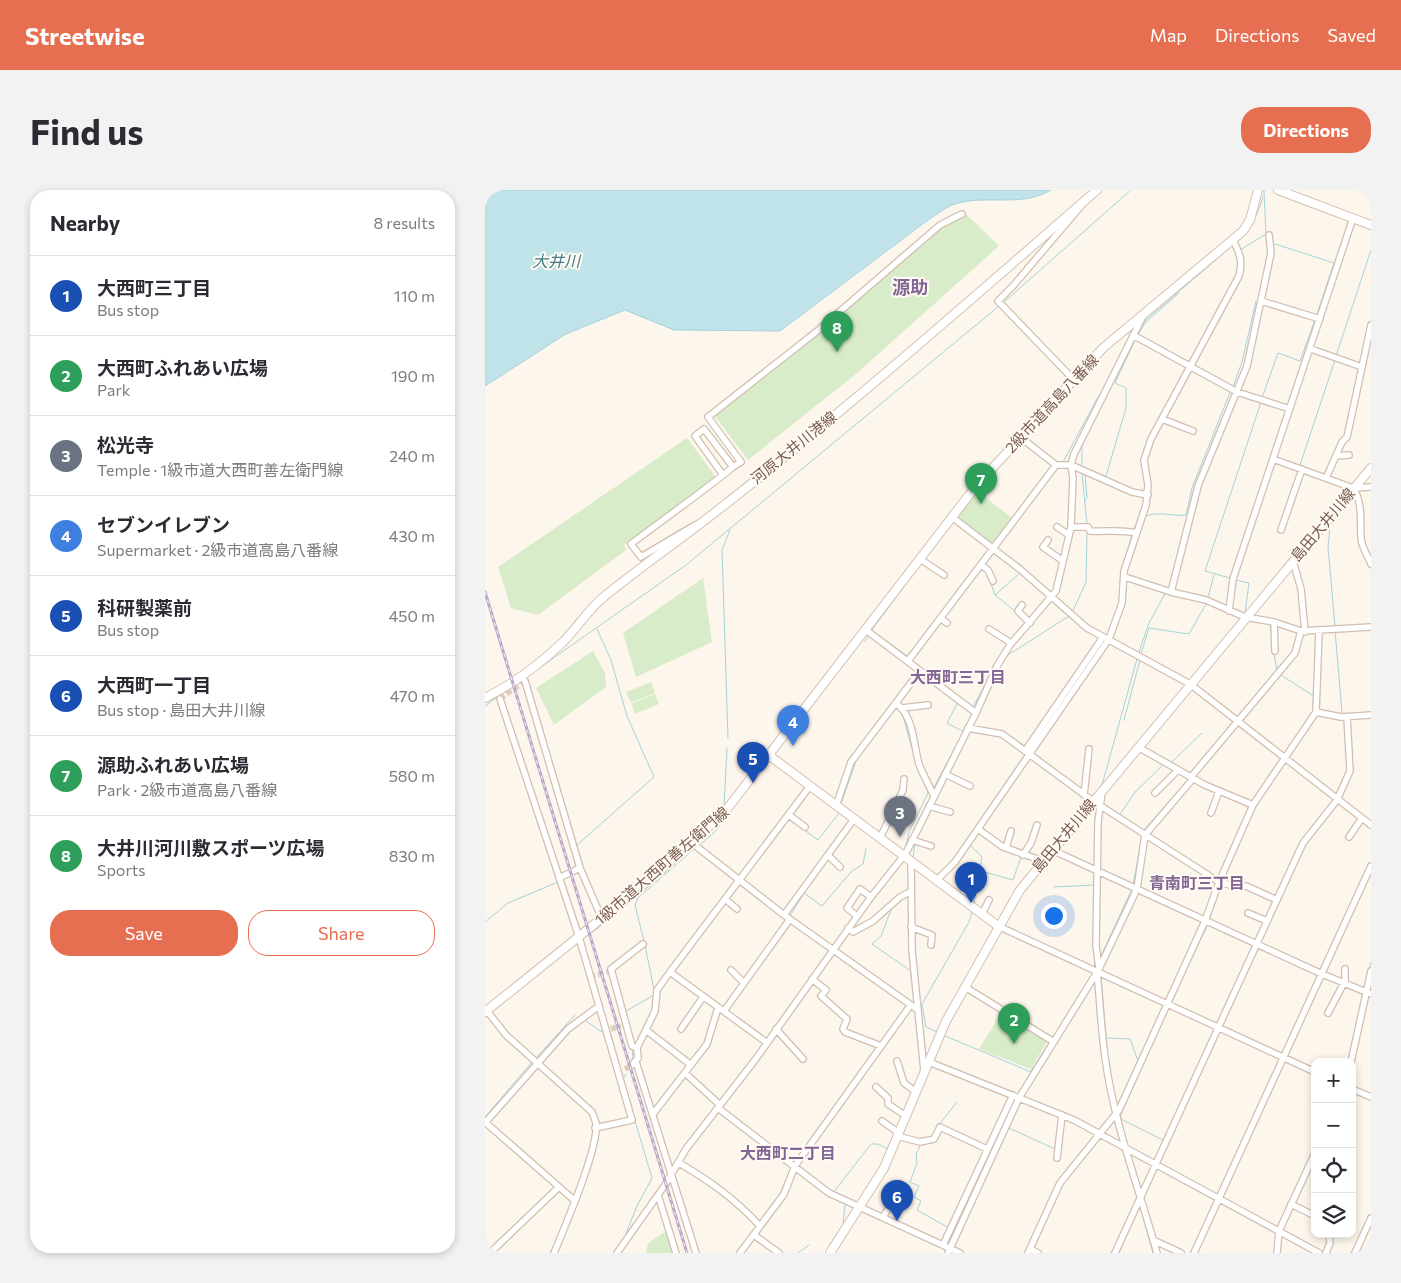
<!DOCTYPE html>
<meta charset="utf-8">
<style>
body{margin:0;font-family:Commissioner,"Noto Sans JP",sans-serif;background:#f2f2f3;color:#2b2b33}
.controls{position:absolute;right:15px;bottom:15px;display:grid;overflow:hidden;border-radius:10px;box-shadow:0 2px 8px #0003}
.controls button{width:45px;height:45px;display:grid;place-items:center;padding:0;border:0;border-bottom:1px solid #e1e1e2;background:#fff;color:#2b2b33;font:25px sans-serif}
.you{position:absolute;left:568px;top:725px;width:18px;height:18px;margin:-12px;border:4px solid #fff;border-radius:50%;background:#1a73e8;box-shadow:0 0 0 8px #1a73e833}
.badge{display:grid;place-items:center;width:32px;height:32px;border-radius:50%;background:#e76f51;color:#fff;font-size:16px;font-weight:700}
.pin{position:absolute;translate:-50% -41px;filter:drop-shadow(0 1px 2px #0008)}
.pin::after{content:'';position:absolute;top:26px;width:18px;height:15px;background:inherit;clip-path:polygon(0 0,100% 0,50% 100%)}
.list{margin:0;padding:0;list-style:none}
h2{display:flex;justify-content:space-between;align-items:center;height:65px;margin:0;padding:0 20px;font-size:21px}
h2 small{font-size:16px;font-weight:400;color:#7c7c81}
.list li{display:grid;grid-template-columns:32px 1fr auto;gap:15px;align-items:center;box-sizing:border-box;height:80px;padding:0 20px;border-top:1px solid #e1e1e2}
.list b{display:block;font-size:19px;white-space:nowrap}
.list p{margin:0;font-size:16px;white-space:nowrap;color:#7c7c81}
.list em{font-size:16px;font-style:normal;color:#7c7c81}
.actions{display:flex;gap:10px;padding:15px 20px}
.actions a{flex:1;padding:11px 0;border:1px solid #e76f51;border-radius:20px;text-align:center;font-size:18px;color:#e76f51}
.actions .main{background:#e76f51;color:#fff}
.icon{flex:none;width:28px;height:28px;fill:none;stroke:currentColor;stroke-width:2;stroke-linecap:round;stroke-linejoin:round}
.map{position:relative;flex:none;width:886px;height:1063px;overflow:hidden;border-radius:20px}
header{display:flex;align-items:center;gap:30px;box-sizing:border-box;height:70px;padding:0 25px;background:#e76f51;color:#fff}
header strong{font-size:24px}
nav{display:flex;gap:28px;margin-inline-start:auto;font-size:18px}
.intro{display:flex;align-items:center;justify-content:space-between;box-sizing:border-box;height:120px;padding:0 30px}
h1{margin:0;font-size:35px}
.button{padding:12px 22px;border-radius:20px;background:#e76f51;color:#fff;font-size:18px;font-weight:700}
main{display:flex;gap:30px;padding:0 30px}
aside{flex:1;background:#fff;border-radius:20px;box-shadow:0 2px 8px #0003}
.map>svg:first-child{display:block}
.green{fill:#d8ecc9}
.water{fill:#bfe3e8;stroke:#a5d3da}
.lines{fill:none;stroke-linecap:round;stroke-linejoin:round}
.stream{stroke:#a5d3da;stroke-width:1}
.street-tunnel{stroke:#dcd0c4;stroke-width:5.5;stroke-dasharray:5.5 3;stroke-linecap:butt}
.street-casing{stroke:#d1beb0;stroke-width:8}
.secondary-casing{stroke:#d6c0b0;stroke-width:10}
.street{stroke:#fff;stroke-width:5.5}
.secondary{stroke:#fff;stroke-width:8}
.rail-casing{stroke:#b9a8c9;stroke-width:3}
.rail{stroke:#fffaf3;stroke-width:1;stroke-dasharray:4;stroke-linecap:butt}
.labels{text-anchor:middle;stroke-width:4;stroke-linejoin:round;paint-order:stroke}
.street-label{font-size:15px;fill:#7a5c4d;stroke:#fffaf3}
.water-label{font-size:16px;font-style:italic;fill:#437c86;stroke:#fffaf3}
.neighbourhood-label{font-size:16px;font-weight:bold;fill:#846695;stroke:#fffaf3}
.quarter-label{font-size:18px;font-weight:bold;fill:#846695;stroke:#fffaf3}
</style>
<header>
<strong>Streetwise</strong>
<nav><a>Map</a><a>Directions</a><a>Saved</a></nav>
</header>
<div class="intro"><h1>Find us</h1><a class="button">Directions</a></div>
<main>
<aside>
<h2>Nearby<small>8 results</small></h2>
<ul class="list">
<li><span class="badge" style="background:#1a4fb4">1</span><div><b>大西町三丁目</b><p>Bus stop</p></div><em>110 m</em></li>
<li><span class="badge" style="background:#2e9e5b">2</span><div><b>大西町ふれあい広場</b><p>Park</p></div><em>190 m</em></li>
<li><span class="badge" style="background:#6b7280">3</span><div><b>松光寺</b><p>Temple · 1級市道大西町善左衛門線</p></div><em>240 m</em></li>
<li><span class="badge" style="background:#3f7fe0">4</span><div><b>セブンイレブン</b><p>Supermarket · 2級市道高島八番線</p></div><em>430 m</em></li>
<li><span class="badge" style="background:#1a4fb4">5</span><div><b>科研製薬前</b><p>Bus stop</p></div><em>450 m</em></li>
<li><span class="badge" style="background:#1a4fb4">6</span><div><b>大西町一丁目</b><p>Bus stop · 島田大井川線</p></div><em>470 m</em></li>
<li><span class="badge" style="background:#2e9e5b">7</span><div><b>源助ふれあい広場</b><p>Park · 2級市道高島八番線</p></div><em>580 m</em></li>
<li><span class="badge" style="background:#2e9e5b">8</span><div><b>大井川河川敷スポーツ広場</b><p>Sports</p></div><em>830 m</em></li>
</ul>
<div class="actions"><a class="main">Save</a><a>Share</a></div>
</aside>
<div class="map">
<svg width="886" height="1063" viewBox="0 0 886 1063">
<rect width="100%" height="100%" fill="#fdf6ec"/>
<path class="green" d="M481,24L514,56L371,184L263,270L229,225L467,26Z
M202,248L231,287L139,355L141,360L53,425L26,418L13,377Z
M492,301L527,328L508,354L471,328Z
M218,388L227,452L151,487L138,443Z
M108,461L120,483L121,497L69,535L51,498Z
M166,492L170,503L146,513L141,502Z
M170,504L174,514L150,524L146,514Z
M517,822L563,850L546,879L494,859Z
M180,1042L187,1063H161L163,1053Z"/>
<path class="water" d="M0,0H566C536,18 502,4 470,14C461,17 451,25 443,30L295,141L189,140L140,120L81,144L0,196Z"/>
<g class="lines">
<path class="stream" d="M779,0L781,45
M752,52C767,39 772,25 778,7
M787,53L849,73L831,127
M782,54L783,65
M755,60L781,44
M519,112L646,0
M656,136L662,129L747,56
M653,145L660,133L694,103
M851,166L886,60
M608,174L623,159
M748,197L757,172L771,111
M777,208L793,163L815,171L830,130
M730,247L735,234
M578,272L612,209
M815,275L850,170
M597,277V254L631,186
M602,280L621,286L641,218V198L630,193L651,148
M597,283L602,334
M600,311L602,308L600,283
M659,327C671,320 688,327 701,325L707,298L746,200
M845,337L843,357L850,436
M648,340L652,333
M642,364L647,344
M502,371L510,362
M745,388L720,381L776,212
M751,390L764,393L760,423
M505,391L510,405L535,383
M641,400V392
M510,405L531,422
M723,407L729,385
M587,423L601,392L602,343
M785,434L787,451
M850,440L857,523
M386,441L436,374
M630,441L637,422
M387,443L388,442L424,467
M379,452L384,446
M654,462L664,433L681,402
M789,463L792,481
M656,464L664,438L704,444L721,414
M520,467L584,426
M427,470L456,432
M806,472L796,485L830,507
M473,512L462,533L479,542
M0,516L201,375L514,116
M488,517L518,461
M409,519H413L418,526L428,562
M639,530L655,470
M243,548L237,360L245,340
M687,572L717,543
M437,587L443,603
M862,594L868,581L866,549
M617,595L652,469
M448,599L471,556
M356,614L371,571L384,552
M239,616L242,558
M769,619L775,610
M634,626L650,602L678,575
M611,629L612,616
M837,634L853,613
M318,639L333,650L354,623
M658,641L705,588
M481,651L541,563
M216,654L232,640L237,631
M92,655L169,587L142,526L126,470L112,439
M485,655L497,667L489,713
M87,660L91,677
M420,661L424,642L443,603
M428,668L430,653
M496,681L528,690L536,667
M77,690L84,686
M738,690L748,666
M648,696L657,645
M569,697L609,695
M406,720L396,746L387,754L426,781V788
M305,726L319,703L337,716L366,682L378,674L381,659
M724,730L737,694
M0,732L23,713L73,692
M108,742L145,712
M159,751L150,715L153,708L209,659
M775,753L822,652
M160,755L169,800
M430,755V766
M609,763L610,779
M615,768L647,699
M768,769L774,757
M123,777L143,762
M884,779L886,772
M189,782L240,713
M177,798L186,785
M617,799L621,848L645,849L653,871L646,887
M690,803L723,734
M243,820L306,732
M142,825L141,821L169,805
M101,831L115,841L120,842
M452,842L441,837L437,814L484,732L487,722
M458,845L546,882L533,904
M568,848L608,783
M667,854L636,924V929L678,950
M155,863L156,855
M52,867L90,825
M147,872L148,859
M863,872L871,836
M546,881L564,853
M204,882L225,856L226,851
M138,889L141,884
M184,908L200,887
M0,927L47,872
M454,935L472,912
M524,938L570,959
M614,940L629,922
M436,954L431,964L432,973L425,992L434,996L429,1007L436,1011L432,1020L464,1038
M315,964L374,882
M348,1003L386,954H393L403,959
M655,1016L668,1063
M274,1032L296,1002L306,978
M793,1037L830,956
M138,1051L152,1016L167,988L150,931
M346,1053L358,1035L360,1013
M463,1054L529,910
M251,1063L272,1035
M313,1063L324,1055
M634,1063L646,1034"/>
<path class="street-tunnel" d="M15,509L40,491
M105,787L126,781
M126,839L136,836
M140,879L147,875"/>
<g class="street-casing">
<path id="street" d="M776,111L835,129
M648,145L752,202L805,219
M826,159L877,177
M589,190L513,111L528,96L596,16
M677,229L708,241
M535,247L571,275H586L647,302L663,305
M851,266L864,265
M788,269L868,298L886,297
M248,277L256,272L223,227L331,142L455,35L477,24
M841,288L857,252L862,247L886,135
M868,298C878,312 875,332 876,348C876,356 883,366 886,374
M467,327L536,380L602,438L705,494L886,635
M210,335L156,367L146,354C180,328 215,304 248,277L219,239L210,246L238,285
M572,337L584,345
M586,337H603L605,341C621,342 635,339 651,343
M796,340L817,279
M563,350L558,357L578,371
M435,369L459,385
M808,371L816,399L820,442
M496,375L503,380L508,391
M640,387L686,402L721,410L760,427L789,432L816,441L886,437
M686,402L713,296L762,176L786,63L784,45
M537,415L533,421L545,433
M744,421L748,389L868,28
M455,428L462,433
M789,432L790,461
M504,439L526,453
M381,440L491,523
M423,471L571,275
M40,491L95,678L117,729
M15,509L94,747L147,930L110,938
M411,513C429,527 428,553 434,574C438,585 444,595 449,606
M417,518L443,515
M831,522L856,527L886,525
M483,538L517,544L608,611L734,692L752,697L761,696L792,710
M653,557L720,595L768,615
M540,561L618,447
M460,584L485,596
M670,603L693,580
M599,605L604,559
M351,616L366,572L435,481
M444,616L465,622
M726,623L734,601
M304,625L320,637
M493,639L518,657L558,671
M864,647L877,628
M395,648L418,600L419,589
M427,650L446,656
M207,653L299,725L433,820
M521,658L526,641
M567,660L837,784L886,804
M343,665L355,677
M538,665L546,653L552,635
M426,671L427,760L439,881
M74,688L95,678
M451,691L470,672L624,449L637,413L639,381L661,315L663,295L659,270L666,249L754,86C758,71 755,64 748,50
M240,709L252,719
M763,723L782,731
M497,724L504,710
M299,725L369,629
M372,726L362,718L375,699L386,707
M513,736L830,882
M426,737L447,745L446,755
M363,738L368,742L388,731L415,707L425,702
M614,778L611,756L613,632L617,602
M246,780L259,793
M612,783C615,810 616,839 620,867C629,934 654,998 672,1063
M327,789L341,800L336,806L362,829L358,839L360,842L396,856
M480,797L569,852
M2,821L21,845L107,922C108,925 110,929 111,933C114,958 80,1036 69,1063
M239,821L305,729
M843,823L860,791V779
M196,839L218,807
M291,839L318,869
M161,840L206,875
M281,852L185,782L325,596
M152,858L147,856L126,779L158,754
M412,871L419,893L431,902
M151,872L211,1063
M444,872L589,930L834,1063
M866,872L886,781
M147,875L153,868L152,858L170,821L172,800L185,782
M200,883L235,915
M391,897L403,908V914L421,926
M867,899L886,907
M233,918L344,1003L475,1063
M168,924L222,854L232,821L235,819
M397,931L414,943
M0,932L89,1010
M0,933L83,839L114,816
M412,946L435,952L449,949L455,937L502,959
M572,968L577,925
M194,973C225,991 250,1009 275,1036
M173,1005L191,1063
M806,1014L830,1026
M398,1027L409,1009
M269,1045L294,1063
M668,1050L696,1063
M458,1055L528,905
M545,1059L553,1063
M5,1063L74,997
M132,1063L180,995L201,959L270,870L386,707L421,663L491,523L512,476L525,455L571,401L586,337L588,288L586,275L589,264L658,126
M255,1063L299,1004L310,976L425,816
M463,1063L534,908L614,779L652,699L660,645L706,591V587L810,463L816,441
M543,1063L575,993L634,920L720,731L734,692L768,615L831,522L834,441
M630,1063L818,653L852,610L865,581L862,527
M709,1063L886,676
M792,1063L794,1041L830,963
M841,1063L845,1053L844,1044
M870,1063L886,1028"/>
</g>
<g class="secondary-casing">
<path id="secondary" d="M793,0L886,35
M0,508C28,494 55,474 78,452C93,437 104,418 121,405C161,373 203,344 242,313C369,213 490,106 612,0
M285,566L513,736
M0,822L168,687L239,623L491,296L618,158L758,41L765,30L773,0
M345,1063L399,978L461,831L535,700L886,278"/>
</g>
<use href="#street" class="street"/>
<use href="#secondary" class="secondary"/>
<g class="rail-casing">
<path id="rail" d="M0,402L202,1063"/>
</g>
<use href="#rail" class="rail"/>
</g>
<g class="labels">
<g class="street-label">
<text transform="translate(567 214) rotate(-47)" y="5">2級市道高島八番線</text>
<text transform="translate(309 258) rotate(-39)" y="5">河原大井川港線</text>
<text transform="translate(838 335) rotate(-50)" y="5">島田大井川線</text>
<text transform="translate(579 646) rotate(-50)" y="5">島田大井川線</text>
<text transform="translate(177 676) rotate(-41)" y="5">1級市道大西町善左衛門線</text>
</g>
<g class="water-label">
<text x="71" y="77">大井川</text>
</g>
<g class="neighbourhood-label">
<text x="473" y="493">大西町三丁目</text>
<text x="712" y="699">青南町三丁目</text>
<text x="303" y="969">大西町二丁目</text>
</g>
<g class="quarter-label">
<text x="425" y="104">源助</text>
</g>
</g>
</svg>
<div class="controls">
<button>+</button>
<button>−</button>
<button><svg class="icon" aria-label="locate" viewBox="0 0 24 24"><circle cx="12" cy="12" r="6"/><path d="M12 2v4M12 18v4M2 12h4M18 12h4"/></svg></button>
<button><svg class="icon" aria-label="layers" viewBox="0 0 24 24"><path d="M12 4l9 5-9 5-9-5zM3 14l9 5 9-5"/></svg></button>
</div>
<div class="you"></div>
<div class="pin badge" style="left:486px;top:713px;background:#1a4fb4">1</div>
<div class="pin badge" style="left:529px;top:854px;background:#2e9e5b">2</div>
<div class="pin badge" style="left:415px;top:647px;background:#6b7280">3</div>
<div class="pin badge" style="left:308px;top:556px;background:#3f7fe0">4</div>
<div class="pin badge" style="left:268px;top:593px;background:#1a4fb4">5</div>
<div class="pin badge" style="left:412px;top:1031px;background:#1a4fb4">6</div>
<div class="pin badge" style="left:496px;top:314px;background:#2e9e5b">7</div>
<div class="pin badge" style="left:352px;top:162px;background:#2e9e5b">8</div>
</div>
</main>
